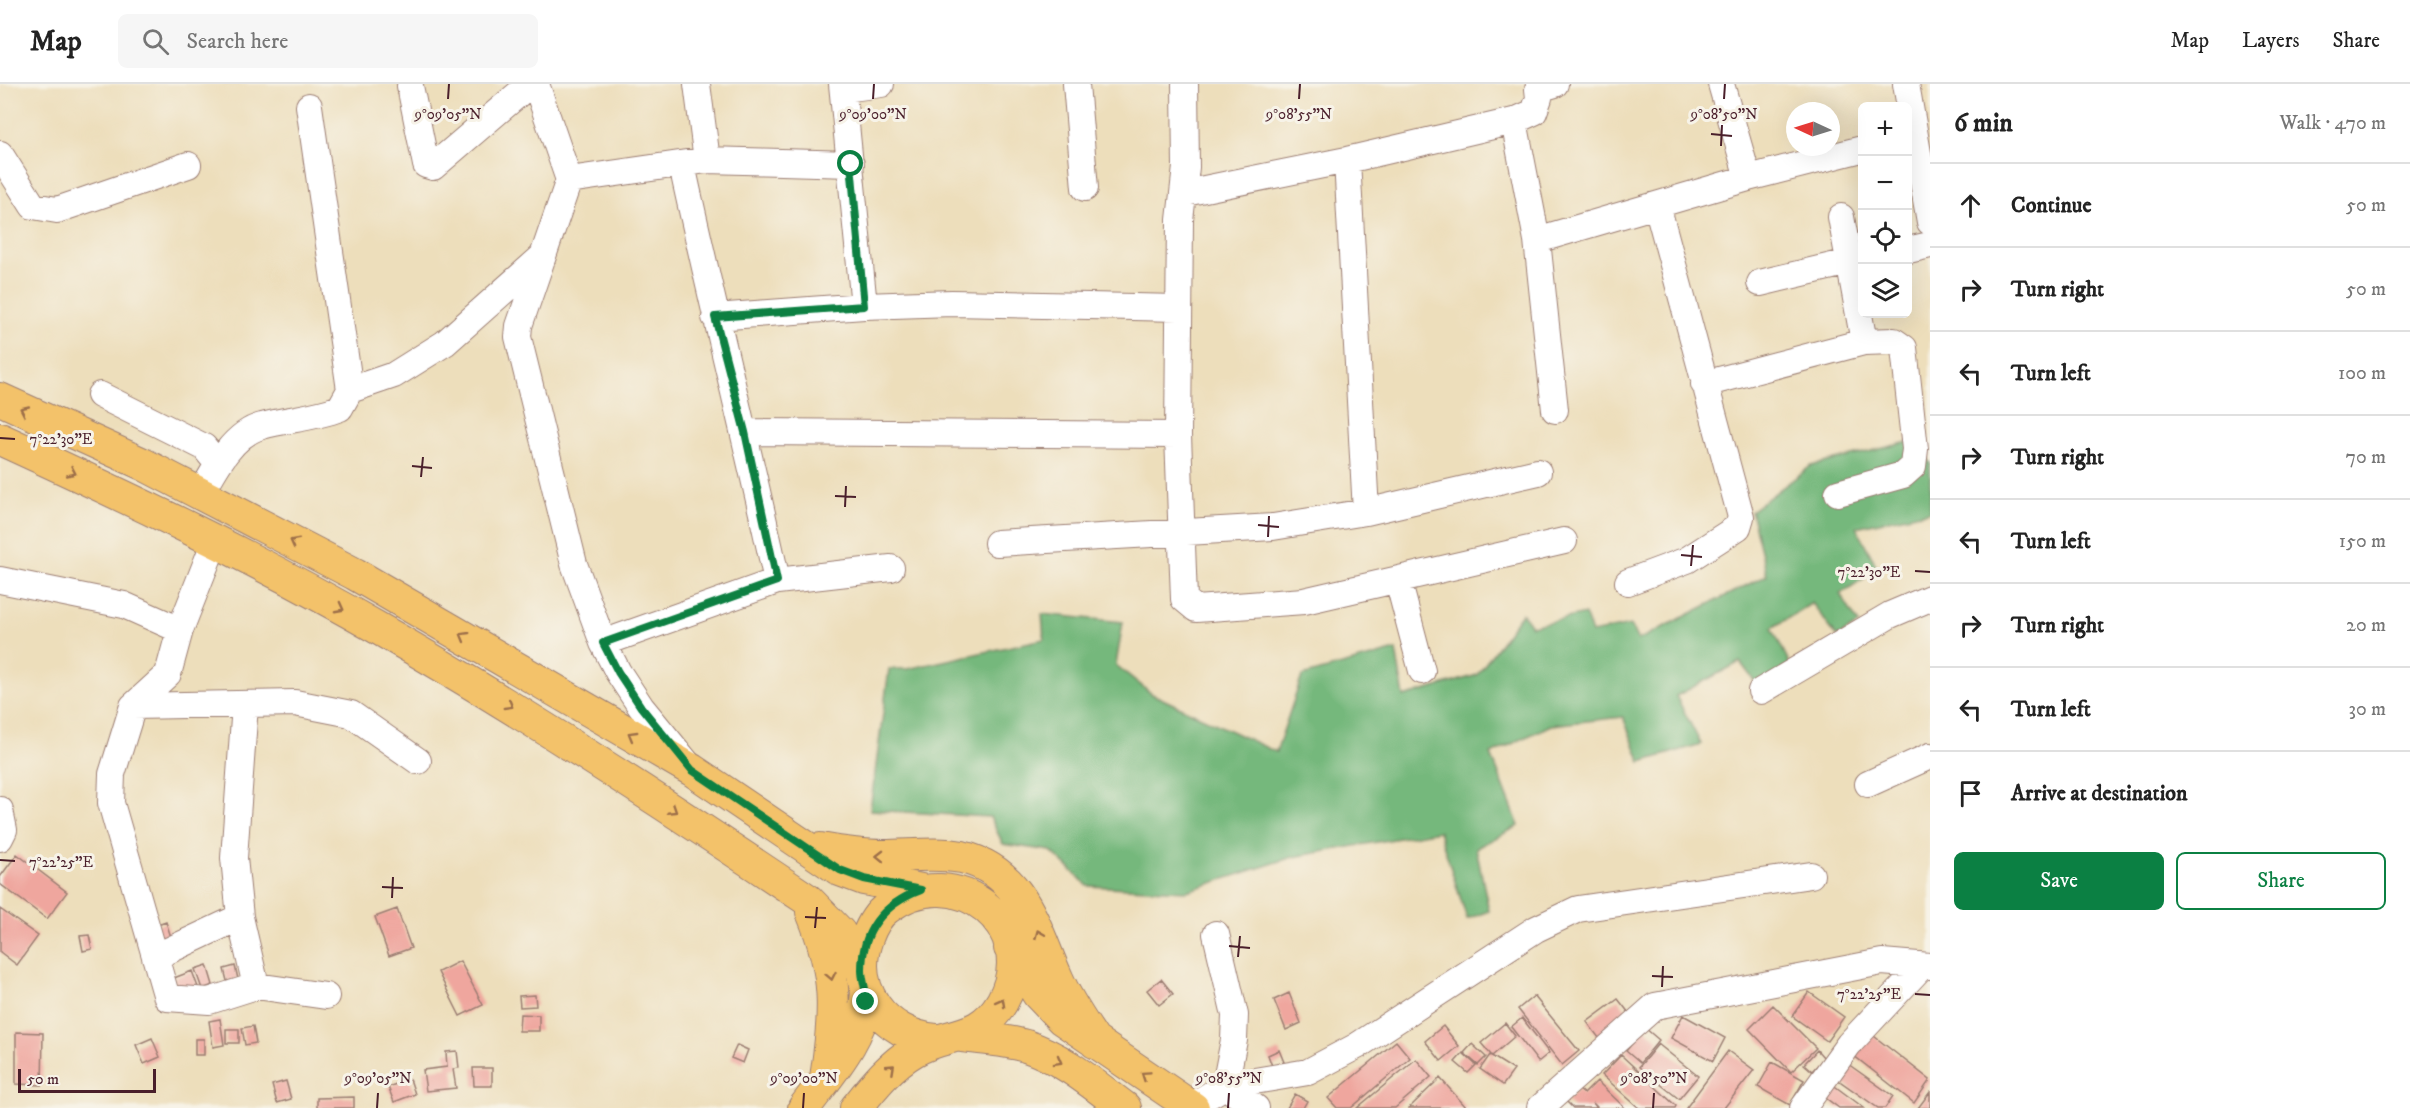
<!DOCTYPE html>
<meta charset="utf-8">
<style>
body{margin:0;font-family:"IM FELL DW Pica",serif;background:#f6f6f6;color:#222}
.controls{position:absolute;right:18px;top:18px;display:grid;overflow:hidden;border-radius:9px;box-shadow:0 6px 24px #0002}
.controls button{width:54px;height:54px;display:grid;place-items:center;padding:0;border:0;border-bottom:2px solid #e0e0e0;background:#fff;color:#222;font:30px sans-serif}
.compass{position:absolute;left:1786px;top:18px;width:54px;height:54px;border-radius:50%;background:#fff;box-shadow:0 6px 24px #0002;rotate:274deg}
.scale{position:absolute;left:18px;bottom:15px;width:138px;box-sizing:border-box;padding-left:6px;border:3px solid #4a1f2b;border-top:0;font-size:16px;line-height:21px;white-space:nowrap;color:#4a1f2b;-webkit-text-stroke:4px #f7f3e8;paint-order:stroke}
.stop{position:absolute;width:18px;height:18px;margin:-14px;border:4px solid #0b8043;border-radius:50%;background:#fff}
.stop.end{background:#0b8043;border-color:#fff;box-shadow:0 2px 6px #0008}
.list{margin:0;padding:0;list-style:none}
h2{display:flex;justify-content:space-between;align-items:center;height:78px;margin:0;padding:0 24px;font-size:26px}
h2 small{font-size:20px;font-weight:400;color:#767676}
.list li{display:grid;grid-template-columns:39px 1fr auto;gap:18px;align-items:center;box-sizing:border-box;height:84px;padding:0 24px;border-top:2px solid #e0e0e0}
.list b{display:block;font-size:22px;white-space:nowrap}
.list em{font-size:20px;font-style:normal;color:#767676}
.actions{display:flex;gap:12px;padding:18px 24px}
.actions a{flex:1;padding:14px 0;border:2px solid #0b8043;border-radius:9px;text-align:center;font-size:21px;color:#0b8043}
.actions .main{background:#0b8043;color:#fff}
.icon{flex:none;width:33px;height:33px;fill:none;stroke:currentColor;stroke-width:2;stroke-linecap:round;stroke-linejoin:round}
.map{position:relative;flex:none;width:1930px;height:1024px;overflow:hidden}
header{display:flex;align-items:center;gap:36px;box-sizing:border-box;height:84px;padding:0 30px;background:#fff;border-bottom:2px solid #e0e0e0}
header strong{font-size:28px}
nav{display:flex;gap:33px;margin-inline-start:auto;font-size:21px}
.search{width:420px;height:54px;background:#f6f6f6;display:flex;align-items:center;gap:15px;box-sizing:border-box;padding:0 21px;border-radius:9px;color:#767676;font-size:22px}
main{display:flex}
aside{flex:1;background:#fff}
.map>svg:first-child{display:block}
.forest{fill:#74b87b;stroke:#5f6c53;stroke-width:1.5}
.building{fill:#efa69e}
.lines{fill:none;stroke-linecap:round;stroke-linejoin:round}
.minor-casing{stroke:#9c7e73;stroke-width:28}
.major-casing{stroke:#9c7e73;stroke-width:34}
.minor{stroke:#fff;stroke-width:26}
.major{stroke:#f3c26a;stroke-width:32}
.oneway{stroke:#9e704a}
.route{stroke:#0b8043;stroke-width:8}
.ticks{fill:none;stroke:#4a1f2b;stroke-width:2}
.ticks-label{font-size:15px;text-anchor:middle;fill:#4a1f2b;stroke:#f7f3e8;stroke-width:6;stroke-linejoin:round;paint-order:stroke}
</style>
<header>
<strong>Map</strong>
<div class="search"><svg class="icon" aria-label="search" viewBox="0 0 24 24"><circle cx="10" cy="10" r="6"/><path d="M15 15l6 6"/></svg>Search here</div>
<nav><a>Map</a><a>Layers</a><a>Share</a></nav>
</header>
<main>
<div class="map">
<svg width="1930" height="1024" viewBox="0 0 1930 1024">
<rect width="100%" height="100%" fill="#f7f3e8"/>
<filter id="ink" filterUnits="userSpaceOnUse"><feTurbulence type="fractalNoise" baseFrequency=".0167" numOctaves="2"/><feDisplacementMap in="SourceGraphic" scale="12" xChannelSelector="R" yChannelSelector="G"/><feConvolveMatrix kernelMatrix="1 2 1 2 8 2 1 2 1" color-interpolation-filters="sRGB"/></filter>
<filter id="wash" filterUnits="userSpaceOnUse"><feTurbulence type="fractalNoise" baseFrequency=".008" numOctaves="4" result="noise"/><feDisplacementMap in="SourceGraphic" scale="24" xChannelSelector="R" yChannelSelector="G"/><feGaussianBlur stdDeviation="1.35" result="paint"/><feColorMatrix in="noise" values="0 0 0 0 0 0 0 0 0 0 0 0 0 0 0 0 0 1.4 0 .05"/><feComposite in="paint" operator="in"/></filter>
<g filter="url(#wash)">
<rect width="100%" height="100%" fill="#eddebb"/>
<path class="forest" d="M1912,357L1930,379V427L1856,443L1878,485L1840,510L1859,540L1837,553L1812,519L1772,544L1792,584L1756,599L1740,578L1676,612L1701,660L1641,678L1623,633L1551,641L1491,670L1519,742L1476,764L1489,827L1467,835L1439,747L1293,773L1187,807L1088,802L1051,767L1003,760L990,733L870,726L889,585H907L1044,555L1042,530L1123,538L1116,581L1152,610L1276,668L1302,592L1396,566L1404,613L1477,591L1522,529L1531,542L1585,530L1592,549L1630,541L1638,556L1767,491L1751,427L1811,382Z"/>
<g id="blocks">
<path class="building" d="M17,770L67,808L47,835L0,800V793Z
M0,825L38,852L17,881L0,868Z
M397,825L411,864L389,872L375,833Z
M166,838L173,859L156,865L149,844Z
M89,851L92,865L83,867L80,852Z
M460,877L483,921L460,932L438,888Z
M207,881L213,901L202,905L195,885Z
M235,882L238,895L227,897L224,885Z
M192,887L199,906L180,912L174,894Z
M1161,895L1173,910L1159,921L1147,906Z
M1809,908L1844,933L1827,957L1792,932Z
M1289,909L1301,939L1286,946L1274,916Z
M535,911L536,922L520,923L519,912Z
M1534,912L1579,967L1562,981L1518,925Z
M1618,915L1629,929L1599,954L1587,938Z
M1773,921L1816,964L1791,988L1749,945Z
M520,930L539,931V947H519Z
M1683,931L1725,954L1713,977L1671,954Z
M1522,934L1549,969L1538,978L1511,943Z
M220,935L224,961L213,963L209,937Z
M1505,939L1515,952L1492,972L1481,959Z
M253,942L256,959L245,961L242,944Z
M1443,942L1459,962L1441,977L1425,957Z
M1645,944L1659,956L1640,979L1626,967Z
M226,945H239V959H226Z
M16,948L43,949L42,1001L16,1000Z
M1870,949L1930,996L1914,1019L1853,971Z
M152,954L160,973L144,980L136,961Z
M195,955H204V971H195Z
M1396,957L1410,974L1351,1024H1337L1328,1014Z
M1472,960L1486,973L1478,981L1464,969Z
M1658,960L1698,992L1679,1015L1639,983Z
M737,961L748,966L743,979L731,974Z
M1279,966L1284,978L1272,982L1268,971Z
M1817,966L1824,974L1812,987L1804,980Z
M457,967L459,984L453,985L456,1004L426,1007L423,986L447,983L446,968Z
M1728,967L1754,986L1724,1024H1686Z
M1463,969L1476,981L1468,989L1455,978Z
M1490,971L1514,986L1503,1001L1480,985Z
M1621,971L1676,1022L1675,1024H1639L1602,991Z
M1416,975L1431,993L1395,1024H1357Z
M1772,978L1804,996L1790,1021L1758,1003Z
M1848,980L1893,1012L1885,1024H1878L1837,995Z
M473,984H492V1002H474Z
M1440,994L1467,1024H1409Z
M410,995L415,1010L394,1018L388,1003Z
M286,997L291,1015L277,1019L272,1001Z
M1597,997L1625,1024H1598L1593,1019L1597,1024H1573L1566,1017L1578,1005L1584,1010Z
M1832,1000L1864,1024H1839L1823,1012Z
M1930,1008V1024H1918Z
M1295,1010L1307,1017L1303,1024H1287Z
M354,1013V1024H317V1014Z"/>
</g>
</g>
<g filter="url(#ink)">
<use href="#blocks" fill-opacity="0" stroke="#9c7e73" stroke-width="1.5"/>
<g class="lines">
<g class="minor-casing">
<path id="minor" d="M536,0L569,96L519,242L518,253L574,480L603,559L618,588L641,623L687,679
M697,0L707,76
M842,0L864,222
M1076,0L1085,104
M1185,0L1186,83L1180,136L1178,351L1184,515L1196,525L1304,517L1564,457
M1721,0L1748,94
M1906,0L1930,138
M410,2L426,81L433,83L530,0
M844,5L881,0
M1514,37L1537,156L1555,326
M0,70L33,122L57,126L188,81
M1347,76L1366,428
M682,81C712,220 747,358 777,497
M569,96L707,76L851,80
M1185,109L1347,76L1514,37L1534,28L1539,14L1538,5L1555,0
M1841,133L1864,258
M1537,156L1748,94L1862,65
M1908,166L1930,161
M1760,199L1862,175
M715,233L864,222L952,219L1179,224
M1704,300L1864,258L1894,257L1904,264L1915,365L1913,382L1903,391L1838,409
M350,306L394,291L445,259L543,172
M100,311L204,363L218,380
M745,348L1178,351
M201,410C214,386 233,349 262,342C288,335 314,334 340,324L350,306L309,22
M997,459L1273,443L1366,428L1538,388
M0,496L124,521L180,546
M1398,496L1422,587
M1628,498L1687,476L1738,443L1741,433L1657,121
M603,559L777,497L891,484
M1761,607L1890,531L1930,514
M133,622L295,619L351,630L418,677
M1868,700L1930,672
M0,726L4,746L0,754
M240,833L234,774L245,621
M1216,850L1235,931L1234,956L1225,1002L1256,1024
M155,873L240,833L256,902L209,917L167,914L111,719L112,690L133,622L168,590L180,546L215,457
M256,902L326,912
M1191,1022L1225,1002L1308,988L1357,962L1536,845L1578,825L1811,791
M1540,1024L1655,922L1882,878L1930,882
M1803,1024L1849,960L1922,882"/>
</g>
<g class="major-casing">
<path id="major" d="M0,315L143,380L355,490L692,686L840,786L864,795L921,806
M0,355C129,414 258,475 381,546C527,630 668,722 808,816L840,849L862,888
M820,765C842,769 862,772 884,772C909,772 937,768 962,773C1024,788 1035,846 1057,894C1067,917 1081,937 1095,958
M812,828C838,890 836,929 826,994
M1010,864L1038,910L1062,935L1193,1024
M961,952C983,955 1005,956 1026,962C1063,974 1094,1001 1125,1024
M804,1024C830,989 863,954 867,909
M856,1024C873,1003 890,981 914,967C947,947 979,958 1002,918C1044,844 956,771 887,824C877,831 871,843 867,854C849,905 884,951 936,956"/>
</g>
<use href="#minor" class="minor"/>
<use href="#major" class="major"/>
</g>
<defs><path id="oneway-chevron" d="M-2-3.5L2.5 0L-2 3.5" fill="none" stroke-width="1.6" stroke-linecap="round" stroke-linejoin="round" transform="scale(1.5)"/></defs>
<g class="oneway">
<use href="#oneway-chevron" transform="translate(24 326) rotate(-155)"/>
<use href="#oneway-chevron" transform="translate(72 388) rotate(25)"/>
<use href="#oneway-chevron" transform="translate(294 458) rotate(-152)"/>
<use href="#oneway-chevron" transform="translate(340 524) rotate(28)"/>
<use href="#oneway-chevron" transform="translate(464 552) rotate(-150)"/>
<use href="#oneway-chevron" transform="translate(509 621) rotate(31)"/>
<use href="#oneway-chevron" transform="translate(632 651) rotate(-150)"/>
<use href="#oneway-chevron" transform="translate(673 726) rotate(33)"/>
<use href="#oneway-chevron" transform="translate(880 772) rotate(-179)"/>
<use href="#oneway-chevron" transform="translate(1039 850) rotate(-112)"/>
<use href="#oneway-chevron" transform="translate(831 892) rotate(79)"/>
<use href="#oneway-chevron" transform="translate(1001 918) rotate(-61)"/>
<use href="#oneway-chevron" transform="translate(1058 977) rotate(29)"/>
<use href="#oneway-chevron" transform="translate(891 984) rotate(-43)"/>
<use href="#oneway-chevron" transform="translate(1145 991) rotate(-146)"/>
</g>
</g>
<g class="lines" filter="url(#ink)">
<path class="route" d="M851,80L864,222L715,233L745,348L777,497L603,559L618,588L641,623L692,686L840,786L864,795L921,806C884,820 862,845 862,886C862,897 867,906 866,918"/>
</g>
<path class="ticks" d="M448,15L449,0M873,15L874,0M1299,15L1300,0M1724,15L1725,0M1711,50L1732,52M1721,62L1722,41M0,354L15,355M412,382L432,384M421,393L423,373M835,412L856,413M845,423L846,402M1258,441L1279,443M1268,453L1269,432M1681,471L1702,473M1691,482L1693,461M1915,487L1930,488M0,776L15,777M382,803L403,804M392,814L393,793M805,833L826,834M815,844L817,823M1229,862L1250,864M1238,873L1240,852M1652,892L1673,893M1662,903L1663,882M1915,910L1930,911M377,1024L378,1009M803,1024L804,1009M1228,1024L1229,1009M1653,1024L1654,1009"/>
<g class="ticks-label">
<text x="448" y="35">9°09'05"N</text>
<text x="873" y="35">9°09'00"N</text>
<text x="1299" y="35">9°08'55"N</text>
<text x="1724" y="35">9°08'50"N</text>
<text x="61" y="360">7°22'30"E</text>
<text x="1869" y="493">7°22'30"E</text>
<text x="61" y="783">7°22'25"E</text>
<text x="1869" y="915">7°22'25"E</text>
<text x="378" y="999">9°09'05"N</text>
<text x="804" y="999">9°09'00"N</text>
<text x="1229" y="999">9°08'55"N</text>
<text x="1654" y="999">9°08'50"N</text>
</g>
</svg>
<div class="controls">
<button>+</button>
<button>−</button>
<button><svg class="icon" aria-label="locate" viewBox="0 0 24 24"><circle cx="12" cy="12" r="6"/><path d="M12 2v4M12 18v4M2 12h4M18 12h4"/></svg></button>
<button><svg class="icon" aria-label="layers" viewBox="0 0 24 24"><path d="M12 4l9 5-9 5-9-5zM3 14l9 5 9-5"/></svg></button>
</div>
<svg class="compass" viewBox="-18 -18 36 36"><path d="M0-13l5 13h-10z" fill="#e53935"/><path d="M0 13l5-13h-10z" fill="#767676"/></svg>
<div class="scale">50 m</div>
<div class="stop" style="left:851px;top:80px"></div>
<div class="stop end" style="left:866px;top:918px"></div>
</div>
<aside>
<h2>6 min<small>Walk · 470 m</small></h2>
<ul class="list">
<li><svg class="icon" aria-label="ahead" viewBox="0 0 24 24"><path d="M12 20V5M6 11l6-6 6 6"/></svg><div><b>Continue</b></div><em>50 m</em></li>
<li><svg class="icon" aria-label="right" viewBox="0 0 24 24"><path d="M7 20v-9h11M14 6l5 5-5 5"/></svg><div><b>Turn right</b></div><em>50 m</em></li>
<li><svg class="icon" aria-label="left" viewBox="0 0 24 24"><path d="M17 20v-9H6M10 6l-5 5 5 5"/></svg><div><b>Turn left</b></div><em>100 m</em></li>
<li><svg class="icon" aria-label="right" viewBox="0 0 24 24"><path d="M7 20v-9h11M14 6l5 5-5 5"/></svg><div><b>Turn right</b></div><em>70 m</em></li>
<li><svg class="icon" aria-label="left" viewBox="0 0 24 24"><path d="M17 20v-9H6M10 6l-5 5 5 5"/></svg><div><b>Turn left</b></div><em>150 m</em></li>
<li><svg class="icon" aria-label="right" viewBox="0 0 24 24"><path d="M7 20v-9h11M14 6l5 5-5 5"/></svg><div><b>Turn right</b></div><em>20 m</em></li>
<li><svg class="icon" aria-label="left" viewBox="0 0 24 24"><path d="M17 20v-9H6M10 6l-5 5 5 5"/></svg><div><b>Turn left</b></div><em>30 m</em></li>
<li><svg class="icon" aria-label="arrive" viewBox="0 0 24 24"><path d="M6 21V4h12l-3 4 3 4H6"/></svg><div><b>Arrive at destination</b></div></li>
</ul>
<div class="actions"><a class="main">Save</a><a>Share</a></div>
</aside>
</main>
